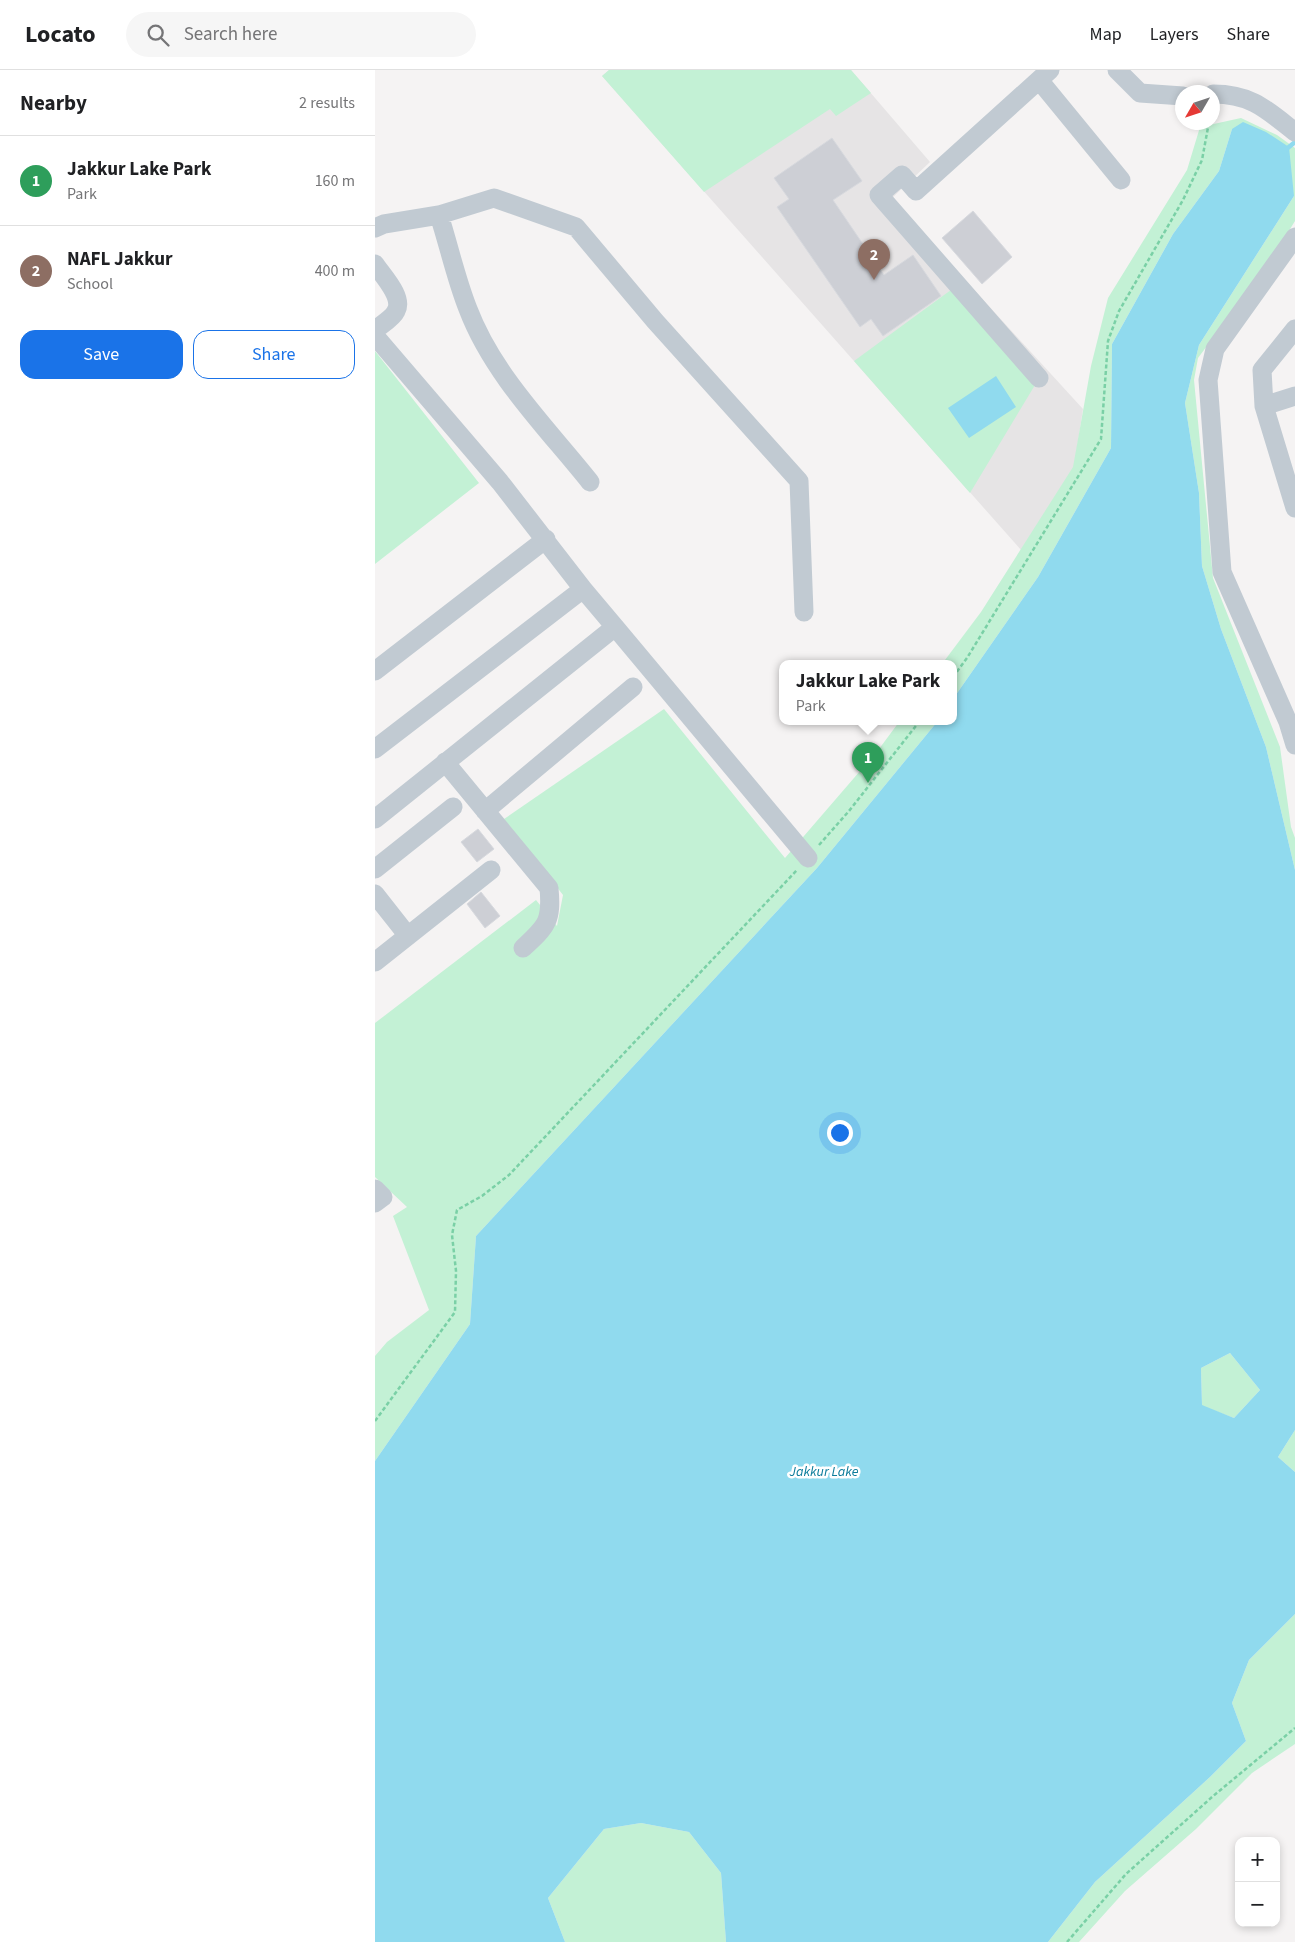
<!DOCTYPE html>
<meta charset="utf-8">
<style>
body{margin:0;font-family:"Source Sans 3",sans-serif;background:#f6f6f6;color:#202124}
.controls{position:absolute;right:15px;bottom:15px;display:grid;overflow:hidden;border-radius:10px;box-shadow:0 2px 8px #0003}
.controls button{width:45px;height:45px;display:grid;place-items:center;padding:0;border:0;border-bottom:1px solid #e0e0e0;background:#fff;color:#202124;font:25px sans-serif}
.compass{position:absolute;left:800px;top:15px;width:45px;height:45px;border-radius:50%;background:#fff;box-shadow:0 2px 8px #0003;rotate:231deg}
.you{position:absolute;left:464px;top:1062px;width:18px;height:18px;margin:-12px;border:4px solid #fff;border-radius:50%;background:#1a73e8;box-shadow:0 0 0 8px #1a73e833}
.badge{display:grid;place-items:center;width:32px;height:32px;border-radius:50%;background:#1a73e8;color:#fff;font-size:16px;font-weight:700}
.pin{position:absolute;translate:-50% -41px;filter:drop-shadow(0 1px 2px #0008)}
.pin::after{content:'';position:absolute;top:26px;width:18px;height:15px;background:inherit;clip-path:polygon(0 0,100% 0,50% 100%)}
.popup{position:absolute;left:404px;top:590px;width:178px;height:65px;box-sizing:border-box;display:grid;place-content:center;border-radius:10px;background:#fff;filter:drop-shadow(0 1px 4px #0005);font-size:16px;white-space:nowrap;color:#757577}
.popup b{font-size:19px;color:#202124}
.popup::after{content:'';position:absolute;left:50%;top:100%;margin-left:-10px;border:10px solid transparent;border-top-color:#fff}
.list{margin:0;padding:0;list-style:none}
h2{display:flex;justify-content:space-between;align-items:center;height:65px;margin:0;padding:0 20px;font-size:21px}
h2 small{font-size:16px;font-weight:400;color:#757577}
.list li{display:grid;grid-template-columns:32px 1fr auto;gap:15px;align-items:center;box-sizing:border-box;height:90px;padding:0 20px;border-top:1px solid #e0e0e0}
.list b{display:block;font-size:19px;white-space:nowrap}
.list p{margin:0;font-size:16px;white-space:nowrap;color:#757577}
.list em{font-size:16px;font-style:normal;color:#757577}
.actions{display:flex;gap:10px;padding:15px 20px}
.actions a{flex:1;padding:11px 0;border:1px solid #1a73e8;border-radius:15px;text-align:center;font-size:18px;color:#1a73e8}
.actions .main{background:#1a73e8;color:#fff}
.icon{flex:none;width:28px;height:28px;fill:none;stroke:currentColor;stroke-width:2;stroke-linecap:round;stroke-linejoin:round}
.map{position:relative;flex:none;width:920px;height:1872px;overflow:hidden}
header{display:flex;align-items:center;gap:30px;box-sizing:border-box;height:70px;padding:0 25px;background:#fff;border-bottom:1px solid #e0e0e0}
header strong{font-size:24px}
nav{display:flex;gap:28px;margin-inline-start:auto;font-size:18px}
.search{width:350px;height:45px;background:#f6f6f6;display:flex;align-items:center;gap:12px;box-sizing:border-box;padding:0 18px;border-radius:28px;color:#757577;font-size:19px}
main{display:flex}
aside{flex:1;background:#fff}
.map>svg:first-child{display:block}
.education{fill:#e6e4e5}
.green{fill:#c3f1d5}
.water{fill:#90daee;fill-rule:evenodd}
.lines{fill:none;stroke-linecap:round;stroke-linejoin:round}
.stream{stroke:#90daee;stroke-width:4.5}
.building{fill:#cdcfd5;stroke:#d7d9de}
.path{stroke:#7ad0a6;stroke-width:2.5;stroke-dasharray:4 2.5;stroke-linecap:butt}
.minor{stroke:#c1cad2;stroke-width:19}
.labels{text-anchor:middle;stroke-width:5;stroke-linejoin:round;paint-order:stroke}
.water-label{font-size:14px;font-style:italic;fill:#0c7c9b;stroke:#fff}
</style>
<header>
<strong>Locato</strong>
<div class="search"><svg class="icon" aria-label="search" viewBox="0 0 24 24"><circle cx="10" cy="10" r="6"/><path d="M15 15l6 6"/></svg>Search here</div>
<nav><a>Map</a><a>Layers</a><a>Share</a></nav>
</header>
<main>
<aside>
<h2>Nearby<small>2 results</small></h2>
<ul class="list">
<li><span class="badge" style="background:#2e9e5b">1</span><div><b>Jakkur Lake Park</b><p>Park</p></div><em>160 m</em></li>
<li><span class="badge" style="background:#8d6e63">2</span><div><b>NAFL Jakkur</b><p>School</p></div><em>400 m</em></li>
</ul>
<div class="actions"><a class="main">Save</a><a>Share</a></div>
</aside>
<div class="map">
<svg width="920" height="1872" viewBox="0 0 920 1872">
<rect width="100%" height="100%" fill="#f5f3f3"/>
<path class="education" d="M234,0H476L555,92L516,129L708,339L699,397L646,480L227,6Z"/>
<path class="green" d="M234,0H476L496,23L461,46L455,39L329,122L227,6Z
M866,48L902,65L920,78V151L894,193L823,288L819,310L838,508L905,677L916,757L920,768V800L891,677L846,559L827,496L824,423L810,333L824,275L919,126L857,59L844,101L798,164L737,274L736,378L663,507L578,629V594H567L606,542L698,397L716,296L733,228L812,100L825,57Z
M580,217L660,315L595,423L479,291Z
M0,281L104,413L0,494Z
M289,639L410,788L504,679L524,652H562L442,798L101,1166L95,1254L0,1391V1286L12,1272L54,1240L18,1146L32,1137L0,1107V953L161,830L182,856L188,825L129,749Z
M855,1283L885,1320L859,1348L827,1336L826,1298Z
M920,1360V1402L903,1387Z
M920,1544V1674L877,1703L821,1759L750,1821L704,1872H673L720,1812L835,1707L871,1671L857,1633L874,1590Z
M266,1753L314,1762L346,1803L351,1872H190L173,1828L229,1759Z"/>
<path class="water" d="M868,52L891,62L914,77L919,126L824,275L810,333L824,423L827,496L846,559L891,677L920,800V1360L903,1387L920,1402V1544L874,1590L857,1633L871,1671L835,1707L720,1812L673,1872H351L346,1803L314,1762L266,1753L229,1759L173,1828L190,1872H0V1391L95,1254L101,1166L442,798L562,652H578V629L663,507L736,378L737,274L798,164L844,101L857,59ZM855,1283L885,1320L859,1348L827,1335L826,1298Z
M621,306L641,337L594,368L573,338Z"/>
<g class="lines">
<path class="stream" d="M909,81L920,72"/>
</g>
<path class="building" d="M457,68L487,111L458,130L509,205L538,185L566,226L508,266L496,249L485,257L402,137L414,129L399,108Z
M598,141L637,187L607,214L567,168Z
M103,759L119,779L102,792L86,772Z
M106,822L125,846L110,858L92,834Z"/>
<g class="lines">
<path class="path" d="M578,607L592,588L726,369L733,271L744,241L808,130L827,90L834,52
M444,775L474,741L544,652
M0,1351L80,1242L81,1201L77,1165L82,1140L107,1126L134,1105L422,800
M692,1872L751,1804L837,1727L920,1658"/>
<path class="minor" d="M742,0L765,23L808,26
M664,10L746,110
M838,24C876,24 891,39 920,62
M64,145C74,176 81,209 93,239C118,305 172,358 215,412
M0,158L9,154L64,145L119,128L201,157L280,251L424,411L429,542
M920,167L840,279L833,310L847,502L913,652L920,675
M0,194C7,205 29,227 21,241C18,248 6,255 0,260
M920,259L887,300L889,336L920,438
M0,266L125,412L208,519L240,557L0,749
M664,308L504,125L527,105L541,121L675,0
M889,336L920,326
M240,557L433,788
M0,601L171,469
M0,679L208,519
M70,692L174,818C177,851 172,856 148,878
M110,741L258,617
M0,799L78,737
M0,824L33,866
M0,892L116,800
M0,1119L8,1127L0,1133"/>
</g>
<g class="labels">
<g class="water-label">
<text x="449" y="1406">Jakkur Lake</text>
</g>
</g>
</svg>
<div class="controls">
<button>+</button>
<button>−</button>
</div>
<svg class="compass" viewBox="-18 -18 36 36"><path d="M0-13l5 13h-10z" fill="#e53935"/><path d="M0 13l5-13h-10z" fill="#757577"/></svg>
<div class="you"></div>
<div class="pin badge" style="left:493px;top:713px;background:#2e9e5b">1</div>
<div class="popup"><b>Jakkur Lake Park</b>Park</div>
<div class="pin badge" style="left:499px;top:210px;background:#8d6e63">2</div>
</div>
</main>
